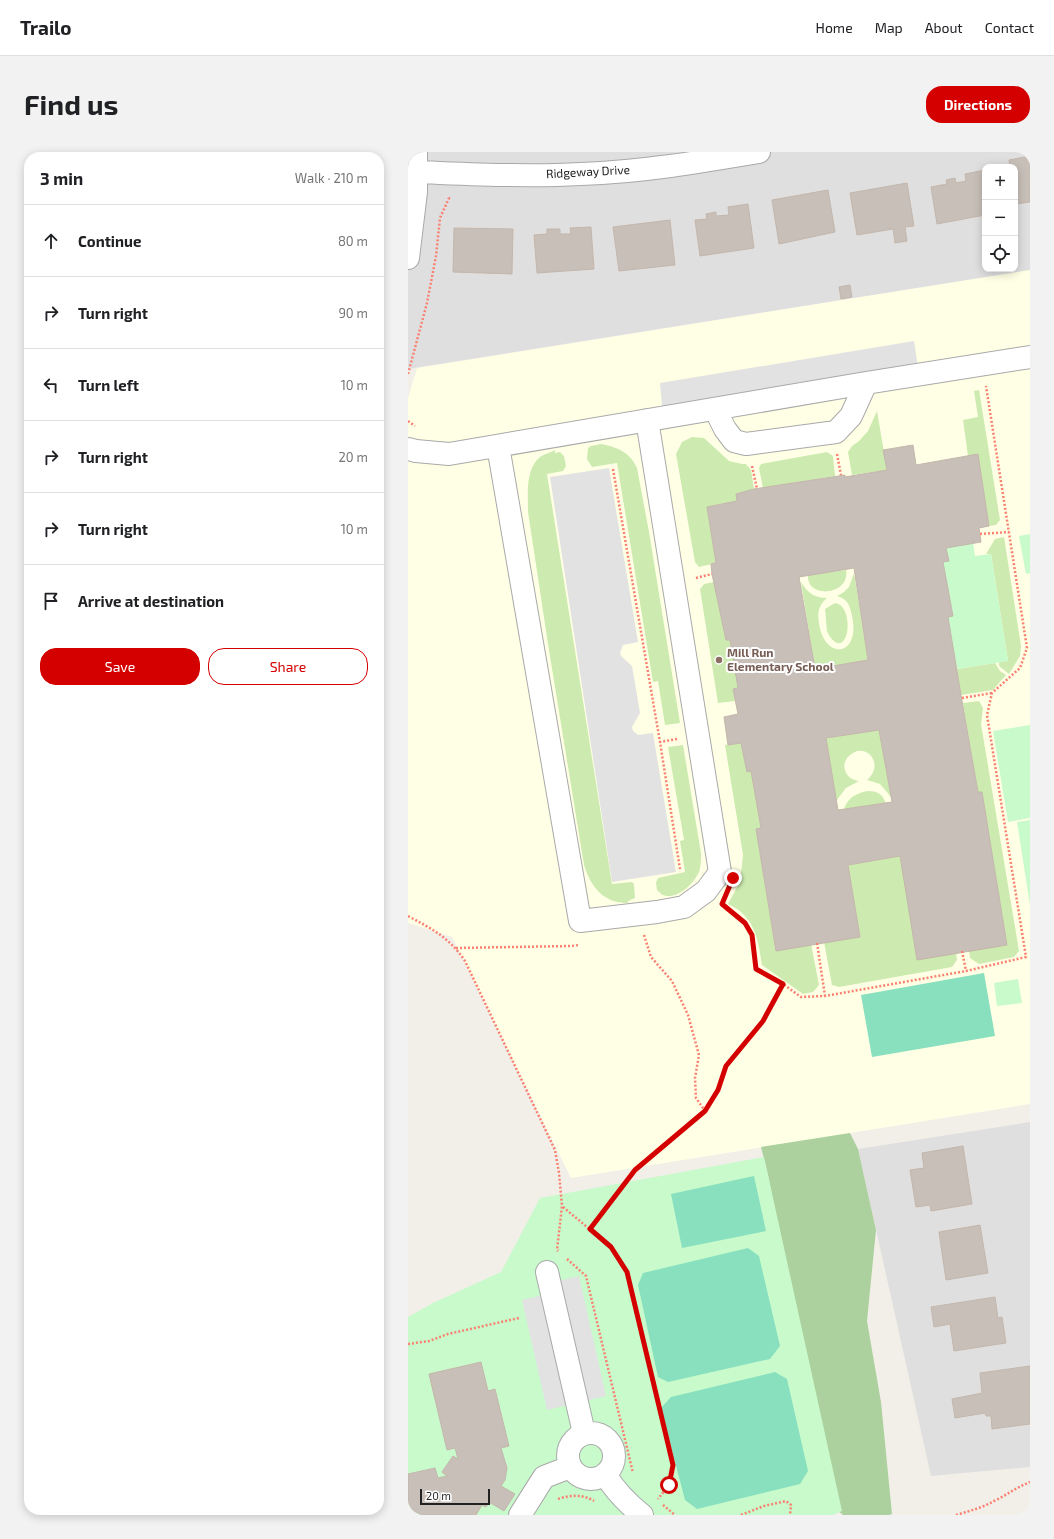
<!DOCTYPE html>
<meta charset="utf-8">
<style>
body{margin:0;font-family:"Exo 2",sans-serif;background:#f2f2f2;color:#202124}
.controls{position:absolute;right:12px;top:12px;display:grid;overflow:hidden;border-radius:8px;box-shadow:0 2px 10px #0003}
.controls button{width:36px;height:36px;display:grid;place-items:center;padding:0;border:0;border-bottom:1px solid #e0e0e0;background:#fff;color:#202124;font:20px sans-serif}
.scale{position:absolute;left:12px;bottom:10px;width:70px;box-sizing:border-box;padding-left:4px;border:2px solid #222;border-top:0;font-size:11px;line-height:14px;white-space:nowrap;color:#222;-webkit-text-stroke:3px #fff;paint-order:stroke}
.stop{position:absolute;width:12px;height:12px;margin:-9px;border:3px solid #d40000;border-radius:50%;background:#fff}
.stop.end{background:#d40000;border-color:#fff;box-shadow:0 1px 4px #0008}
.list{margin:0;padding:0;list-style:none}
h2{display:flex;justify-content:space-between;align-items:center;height:52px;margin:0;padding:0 16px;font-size:17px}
h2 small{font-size:13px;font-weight:400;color:#757577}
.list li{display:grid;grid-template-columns:26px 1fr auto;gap:12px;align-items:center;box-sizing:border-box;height:72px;padding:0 16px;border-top:1px solid #e0e0e0}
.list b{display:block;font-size:15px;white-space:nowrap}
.list em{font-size:13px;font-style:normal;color:#757577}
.actions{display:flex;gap:8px;padding:12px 16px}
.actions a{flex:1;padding:9px 0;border:1px solid #d40000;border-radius:16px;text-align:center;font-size:14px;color:#d40000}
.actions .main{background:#d40000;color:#fff}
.icon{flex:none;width:22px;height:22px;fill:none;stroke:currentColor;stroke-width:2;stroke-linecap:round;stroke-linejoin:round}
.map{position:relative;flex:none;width:622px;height:1363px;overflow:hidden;border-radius:16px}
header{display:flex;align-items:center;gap:24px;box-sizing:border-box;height:56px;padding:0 20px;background:#fff;border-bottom:1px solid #e0e0e0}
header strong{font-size:19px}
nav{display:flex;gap:22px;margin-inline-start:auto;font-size:14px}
.intro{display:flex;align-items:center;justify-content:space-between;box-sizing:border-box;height:96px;padding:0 24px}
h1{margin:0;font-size:28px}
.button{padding:10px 18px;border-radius:16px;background:#d40000;color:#fff;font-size:14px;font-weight:700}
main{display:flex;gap:24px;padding:0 24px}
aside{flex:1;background:#fff;border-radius:16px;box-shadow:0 2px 10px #0003}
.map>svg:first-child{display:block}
.residential{fill:#e0dfdf;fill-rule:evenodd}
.education{fill:#ffffe5}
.grass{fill:#cdebb0}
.forest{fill:#add19e}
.park{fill:#c8facc}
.pitch{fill:#88e0be}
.parking{fill:#e2e2e2}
.building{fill:#c7bfb8;stroke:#c4b6ab;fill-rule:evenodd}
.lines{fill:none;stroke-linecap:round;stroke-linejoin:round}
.minor-casing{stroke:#a9a9a9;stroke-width:24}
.path{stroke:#fa8072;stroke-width:2.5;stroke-dasharray:2 2;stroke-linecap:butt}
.minor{stroke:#fff;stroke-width:22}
.route{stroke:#d40000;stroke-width:5}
.education-dot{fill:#8d6e63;stroke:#fff;stroke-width:1.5}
.labels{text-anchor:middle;stroke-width:4;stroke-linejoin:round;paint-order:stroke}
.street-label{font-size:12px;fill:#222;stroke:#fff}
.education-label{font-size:12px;font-weight:bold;fill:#785e54;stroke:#fff;text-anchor:start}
</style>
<header>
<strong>Trailo</strong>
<nav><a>Home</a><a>Map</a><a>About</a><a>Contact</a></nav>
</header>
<div class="intro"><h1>Find us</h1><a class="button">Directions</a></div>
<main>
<aside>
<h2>3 min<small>Walk · 210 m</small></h2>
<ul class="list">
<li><svg class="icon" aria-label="ahead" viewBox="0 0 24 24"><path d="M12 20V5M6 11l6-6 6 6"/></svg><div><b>Continue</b></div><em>80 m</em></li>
<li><svg class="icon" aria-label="right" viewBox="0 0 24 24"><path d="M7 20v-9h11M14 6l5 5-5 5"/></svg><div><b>Turn right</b></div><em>90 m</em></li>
<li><svg class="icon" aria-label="left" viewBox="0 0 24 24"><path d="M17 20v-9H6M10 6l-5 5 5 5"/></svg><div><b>Turn left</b></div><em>10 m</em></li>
<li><svg class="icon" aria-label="right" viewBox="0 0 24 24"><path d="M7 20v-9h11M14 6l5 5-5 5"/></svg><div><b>Turn right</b></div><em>20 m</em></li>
<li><svg class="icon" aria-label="right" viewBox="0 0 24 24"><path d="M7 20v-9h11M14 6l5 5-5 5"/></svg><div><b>Turn right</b></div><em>10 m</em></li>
<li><svg class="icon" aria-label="arrive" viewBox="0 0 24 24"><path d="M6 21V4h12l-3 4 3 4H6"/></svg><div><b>Arrive at destination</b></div></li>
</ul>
<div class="actions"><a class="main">Save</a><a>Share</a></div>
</aside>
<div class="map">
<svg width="622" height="1363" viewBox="0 0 622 1363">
<rect width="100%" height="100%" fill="#f2efe9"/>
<path class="residential" d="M0,0H622V118L0,217ZM577,15H607V117H577Z
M622,970V1315L523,1324L450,997Z"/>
<path class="education" d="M622,118V952L163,1026L44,785L0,771V246L9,216Z"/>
<path class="grass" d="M571,238L592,368L588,373L581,374L570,302L560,304L555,268L570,265L566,239Z
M469,259L479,318L444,323L440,300L444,294L451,289L460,279Z
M284,285L296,286L321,309L334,312H338L343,318L346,337L329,349L299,355L308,411L291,415L287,410L268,302L274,290Z
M193,292C209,295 222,300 229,316L241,380L272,571L257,573L250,529L245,530L209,311L184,315L179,307L180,296L183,294Z
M147,298V301L152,300L156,304L158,314L155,319L139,322L204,732L224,730L226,732L227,746L220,749V751C195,751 183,735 176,713L140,492L120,360C120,343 117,317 132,305C136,302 142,301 147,298Z
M419,300L425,304L427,324L355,336L351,316L353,312Z
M596,385L613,494L612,504L601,522L591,514V510L600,509L583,402H578L587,387Z
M438,418C443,443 398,448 400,423Z
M446,421L460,508L407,517L393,430C400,441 406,446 419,446C411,453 409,460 411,471C416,509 453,505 444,464C442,454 440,447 429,444L436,440L441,435Z
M306,430L318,488H322L330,536L325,537L327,549L310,551L292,437L296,432Z
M427,451C440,452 443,478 436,488C430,497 421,485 419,479C418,472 418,464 417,457Z
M587,511L592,519L598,523L585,538L553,543L549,517Z
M571,549L575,556L573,572L611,799L606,805L571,812L562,806L561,798L599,792L574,640H570L555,551Z
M471,578L483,645L472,632L459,628C478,612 457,588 441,604C437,608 435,613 437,618C439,625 444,628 451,629L438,636L428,649L418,586Z
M333,591L339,620L343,619L353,676L348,678L368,799L403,792L411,833L405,840L395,842L354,813C350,787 347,764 320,752L332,730L335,703L317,593Z
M275,593L293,701C293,707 293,714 291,720C286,731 272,745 259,744C255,744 252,741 249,738L248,731L250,726L277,720L272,689L276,688L260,595Z
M460,639C470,639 474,642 478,651L436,657C440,645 449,641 460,639Z
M492,704L548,801L549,808L544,815L431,835L424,833L416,790L452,784L440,713Z"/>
<path class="forest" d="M442,981L450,997L468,1078L459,1169L473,1250L484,1362L481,1363H435L423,1353L360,1023L353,995Z"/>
<path class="park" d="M622,382V421L618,422L611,384Z
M565,391L567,404L583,402L600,509L549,517L540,465L545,464L535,410L541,409L538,396Z
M622,573V666L600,670L585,579Z
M622,668V753L609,670Z
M610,827L614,851L589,854L586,831Z
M356,1005L434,1359L425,1363H0V1165L25,1151L93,1120L132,1046Z"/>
<path class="pitch" d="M576,821L587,884L464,905L453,843Z
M346,1024L358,1079L274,1096L263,1042Z
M340,1096L351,1104L372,1194L362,1207L260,1230L250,1225L230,1133L235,1121Z
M367,1220L379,1227L400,1319L392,1332L289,1357L277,1348L253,1256L263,1245Z"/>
<path class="parking" d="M506,189L511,222L255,265L252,231Z
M201,316L230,490L215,493L212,501L213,504L224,514L232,561L224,575L225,579L230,583L245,581L268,720L204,730L142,325Z
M171,1124L198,1244L139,1258L114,1148L144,1141L142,1131Z"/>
<path class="building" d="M622,4V50L608,52L607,15H602L601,8Z
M577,18V63L529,72L523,35L539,32L538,28L547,26L548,31L558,29L557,22Z
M499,31L506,74L497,75L499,89L487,91L485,77L449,83L442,41Z
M420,38L427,80L371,92L364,48Z
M340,52L346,96L292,104L287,68L299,67L298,62L308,60V64L321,63L320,55Z
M262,68L267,113L211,119L205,75Z
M183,75L186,117L129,121L126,83L139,82V77H152V82H163L162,76Z
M46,76L105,77L104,122L45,120Z
M442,133L444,145L433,147L431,135Z
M505,293L508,313L570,302L581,374L571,376L573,390L538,396L541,409L535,410L545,464L540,465L553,543L570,640H574L599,793L509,808L492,704L440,713L452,785L368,799L348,677L353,676L343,619L339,620L333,591L320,593L316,565L330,562L325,537L330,536L322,488H318L304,422L303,412L308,411L299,355L329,349L328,342L346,337L437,323V325L479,318L475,298ZM446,416L460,508L407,517L391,425ZM471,578L484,650L430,658L418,586Z
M555,994L564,1052L523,1059L522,1053L508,1055L502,1018L516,1016L514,1001Z
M572,1073L580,1121L538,1128L531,1080Z
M587,1145L590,1166L594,1165L598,1191L546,1199L542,1172L526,1175L523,1155Z
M73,1210L80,1239L87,1237L101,1294L93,1296L99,1316L97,1328L93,1334L107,1342L96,1359L81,1350L78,1355L74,1353L68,1363H0V1322L27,1316L30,1326L39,1324L34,1320L45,1304L50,1307L47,1296L39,1298L21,1222Z
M622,1214V1272L584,1277L583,1264H578L577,1261L547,1266L544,1247L574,1241L572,1221Z"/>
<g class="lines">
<g class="minor-casing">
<path id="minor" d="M8,20C63,22 118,25 173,22C233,20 292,10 351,0
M0,106L8,40V0
M307,257L317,277L326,289L338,292L428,280L443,264L458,231
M90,294L172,769L249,760L276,755L298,739L312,720L239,268
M0,297L8,299L41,302L458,231L622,205
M139,1120L176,1281
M160 1304a23 23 0 1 1 46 0a23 23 0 1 1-46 0Z
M197,1322C207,1339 219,1351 234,1363
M112,1363L136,1325L162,1315"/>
</g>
<path class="path" d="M0,222L19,151L28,104L32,66L41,46L39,45
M0,269L7,274
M429,302L433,323
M344,314L349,337
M205,317L252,590
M572,382L601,380
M288,426L304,422
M554,546L584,541
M269,587L252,590L272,717
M316,753L337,771L344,783L348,817L375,832L393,845L417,844L558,819L618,805L579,563L584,541L612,516L619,496L578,234
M0,764C24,777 41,785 57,809L147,998L151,1021L154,1054L149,1098L150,1099
M236,783L243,805L264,829L280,863L291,903L287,926L288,946L297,959
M409,791L417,844
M48,796L163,794L171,793
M554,799L558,819
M155,1055L203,1095L219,1120L265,1313L261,1333L250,1347
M182,1077L227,1018L297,959L310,938L318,914L355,869L375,832
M159,1107L178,1124L225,1321
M0,1192L21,1189L40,1182L111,1166
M150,1347C162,1343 175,1342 186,1349
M255,1353L267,1363
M333,1363L356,1354L378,1349L383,1353L382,1363
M548,1363C561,1359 574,1356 586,1349C599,1343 609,1335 622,1330"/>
<use href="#minor" class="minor"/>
</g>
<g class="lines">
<path class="route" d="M261,1333L265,1313L219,1120L203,1095L182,1077L227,1018L297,959L310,938L318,914L355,869L375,832L348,817L344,783L337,771L314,752L325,726"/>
</g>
<circle class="education-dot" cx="311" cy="508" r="4"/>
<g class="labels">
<g class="street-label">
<text transform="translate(180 20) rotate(-3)" y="4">Ridgeway Drive</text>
</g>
<g class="education-label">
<text x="319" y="505">Mill Run<tspan x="319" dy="14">Elementary School</tspan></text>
</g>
</g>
</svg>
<div class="controls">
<button>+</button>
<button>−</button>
<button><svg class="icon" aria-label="locate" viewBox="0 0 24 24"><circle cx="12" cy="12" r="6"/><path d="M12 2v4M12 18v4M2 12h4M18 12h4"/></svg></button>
</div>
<div class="scale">20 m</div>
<div class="stop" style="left:261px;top:1333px"></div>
<div class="stop end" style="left:325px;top:726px"></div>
</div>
</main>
